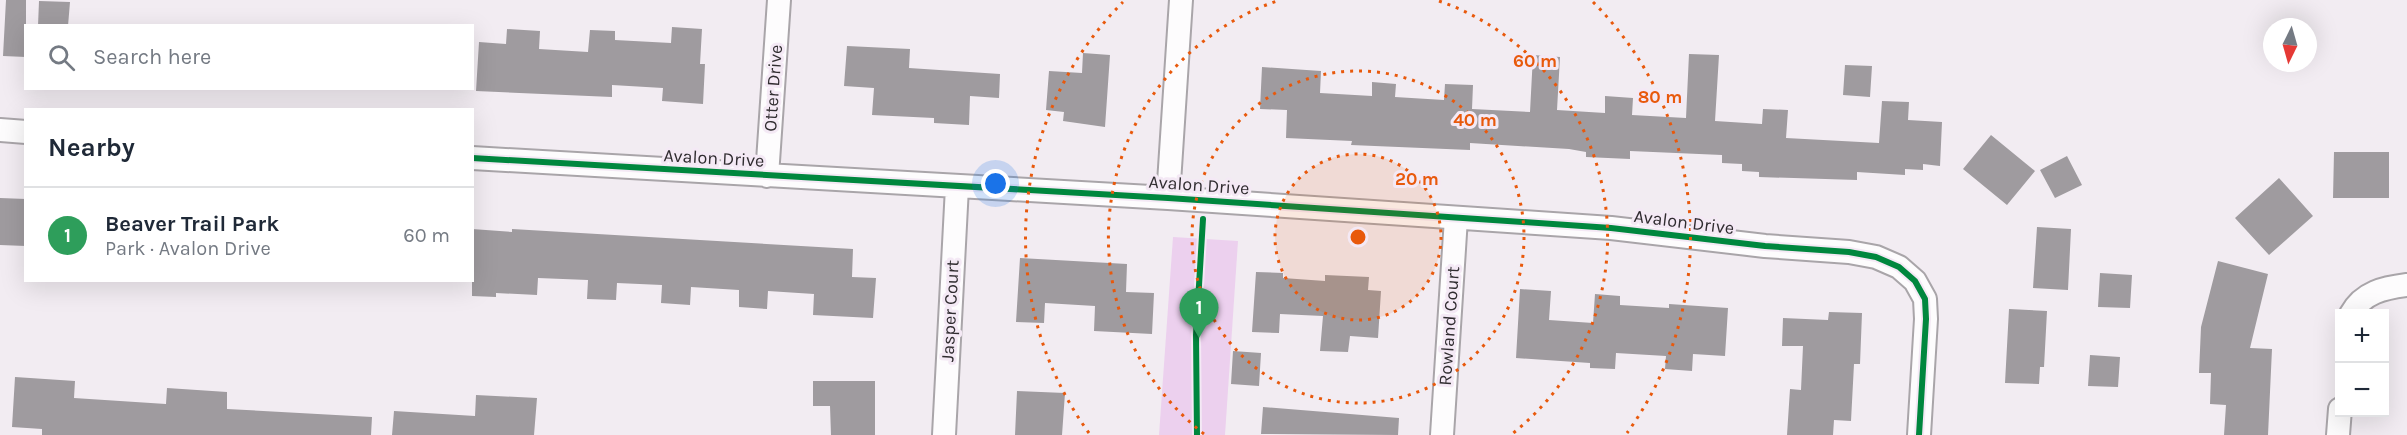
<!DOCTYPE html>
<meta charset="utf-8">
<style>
body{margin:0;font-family:Karla,sans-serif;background:#f2f2f3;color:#1f2937}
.controls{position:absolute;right:18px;bottom:18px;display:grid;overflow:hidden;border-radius:0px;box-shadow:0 6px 24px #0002}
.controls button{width:54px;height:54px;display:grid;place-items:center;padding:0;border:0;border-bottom:2px solid #e0e1e3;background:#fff;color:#1f2937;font:30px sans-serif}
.compass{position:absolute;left:2263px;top:18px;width:54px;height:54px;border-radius:50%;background:#fff;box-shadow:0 6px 24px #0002;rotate:185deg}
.you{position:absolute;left:996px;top:184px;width:21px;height:21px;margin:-15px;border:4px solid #fff;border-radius:50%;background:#1a73e8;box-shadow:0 0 0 9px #1a73e833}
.badge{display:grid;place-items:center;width:39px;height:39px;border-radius:50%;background:#2563eb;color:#fff;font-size:20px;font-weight:700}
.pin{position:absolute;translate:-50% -50px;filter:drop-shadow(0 2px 3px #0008)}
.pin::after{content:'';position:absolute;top:32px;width:21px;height:18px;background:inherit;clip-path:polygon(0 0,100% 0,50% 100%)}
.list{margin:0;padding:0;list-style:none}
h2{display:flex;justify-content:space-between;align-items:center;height:78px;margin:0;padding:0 24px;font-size:26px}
h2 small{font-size:20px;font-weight:400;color:#747a83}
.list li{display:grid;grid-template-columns:39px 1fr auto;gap:18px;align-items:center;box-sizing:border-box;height:96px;padding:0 24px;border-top:2px solid #e0e1e3}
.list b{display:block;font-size:22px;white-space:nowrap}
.list p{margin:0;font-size:20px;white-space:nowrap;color:#747a83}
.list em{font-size:20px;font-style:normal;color:#747a83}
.icon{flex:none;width:33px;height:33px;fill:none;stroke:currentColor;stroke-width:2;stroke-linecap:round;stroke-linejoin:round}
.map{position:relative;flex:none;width:2407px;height:435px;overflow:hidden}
.search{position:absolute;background:#fff;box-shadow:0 6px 24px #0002;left:24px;top:24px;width:450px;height:66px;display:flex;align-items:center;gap:15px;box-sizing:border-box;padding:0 21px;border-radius:0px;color:#747a83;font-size:22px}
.panel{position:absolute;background:#fff;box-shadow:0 6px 24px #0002;left:24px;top:108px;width:450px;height:174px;border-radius:0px}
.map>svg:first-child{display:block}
.green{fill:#ecd0ee}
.building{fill:#9f9b9f}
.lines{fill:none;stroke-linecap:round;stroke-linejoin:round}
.minor-casing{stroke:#a9a5a9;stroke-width:26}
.minor{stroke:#fdfcfd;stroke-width:22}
.cycleway-casing{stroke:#f4e9f5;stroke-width:10}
.cycleway{stroke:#00873e;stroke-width:6}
.ring{fill:none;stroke:#e8590c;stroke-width:3;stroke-dasharray:3 6}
.labels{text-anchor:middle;stroke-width:6;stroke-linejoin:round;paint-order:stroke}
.street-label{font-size:18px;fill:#302c30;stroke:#f4e9f5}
.centre{fill:#e8590c;stroke:#f4e9f5;stroke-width:3}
.ring-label{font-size:18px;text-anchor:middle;font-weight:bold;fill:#e8590c;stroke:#f4e9f5;stroke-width:6;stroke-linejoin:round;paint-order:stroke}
</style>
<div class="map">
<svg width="2407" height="435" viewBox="0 0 2407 435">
<rect width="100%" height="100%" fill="#f2ecf2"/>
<path class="green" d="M1173,237L1238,241L1225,435H1159Z"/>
<path class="building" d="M6,0H26V57L3,56Z
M39,1L70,2L68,26H38Z
M672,27L702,29L700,64H705L703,104L662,101L663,88L612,85V97L476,91L479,42L506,44L507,29L540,31L539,49L588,52L590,30L615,31V40L671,43Z
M847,46L910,49L909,68L1000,74L999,98L970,96L969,125L934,123V118L872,115L874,88L844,86Z
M1083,53L1110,55L1105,127L1063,121L1064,112L1046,110L1049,71L1082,73Z
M1689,54L1719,55L1715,121L1762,124L1763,109L1788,110L1786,138L1879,143L1882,101L1909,102L1908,120L1942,122L1940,166L1923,164V170L1905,169V175L1857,172V180L1759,177V172L1742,171V164L1722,163V155L1630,151V159L1586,157V152L1569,149L1470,143V150L1351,145L1352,141L1286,138L1287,110L1260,109L1262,67L1321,71L1320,93L1372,96V82L1396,84L1395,97L1444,100L1445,84L1473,85L1472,109L1530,112L1533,55L1560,57L1557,110L1605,113V96L1633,98L1632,115L1686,118Z
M1845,65L1872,66L1870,97L1843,95Z
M1991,135L2035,171L2007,205L1963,169Z
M2334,152H2389V198H2333Z
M2067,156L2082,185L2055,198L2040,170Z
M2279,178L2313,216L2269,255L2235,218Z
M0,198L26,199V246L0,245Z
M2037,227L2071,229L2068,290L2033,288Z
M472,229L512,232V229L853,249L852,277L876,278L873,318L813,315L814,294L768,291L767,309L739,307V290L691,287L690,305L661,303L662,285L617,283L616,300L587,299L588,280L538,278L537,295L496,293V297L472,296Z
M1020,258L1127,264L1126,292L1154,293L1152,334L1094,331L1095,306L1045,303L1044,323L1016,322Z
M2218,261L2268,274L2250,348L2272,349L2268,435H2224L2226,405L2210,404L2211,373H2199L2201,327Z
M1256,272L1283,273V278L1325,281V275L1369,277L1368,290L1381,291L1378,338L1350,336L1348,352L1320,351L1323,316L1280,314L1279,333L1252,332Z
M2100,273L2132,275L2130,308L2098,307Z
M1520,289L1551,291L1549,320L1593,323L1595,294L1620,296V305L1669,308V304L1728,308L1725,356L1693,354L1692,371L1665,369L1666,356L1616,353L1615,369L1590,368V363L1516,358Z
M2009,309L2047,311L2044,367H2040L2039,384L2005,383Z
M1829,312L1862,313L1860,364H1854L1851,421L1834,420L1833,435H1787L1790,389L1801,390L1803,346H1782L1783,318L1828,320Z
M1233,351L1261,353L1259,386L1231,384Z
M2090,355L2120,357L2118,387L2088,386Z
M15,377L75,381L74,398L166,404L167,388L227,392V409L372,417L371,435H42V429L12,427Z
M813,381H875V435H831L830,406H813Z
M1017,391L1065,393L1062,435H1015Z
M476,395L537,398L534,435H392L394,411L475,416Z
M1263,407L1399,418L1398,435L1261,434Z"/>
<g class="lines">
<g class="minor-casing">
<path id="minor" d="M0,130L26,132
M472,158L1168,198L1611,228L1765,246L1849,252L1876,257L1899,267L1915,281L1925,299L1926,319L1919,435
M767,176L779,0
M1168,198L1181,0
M2351,314C2363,292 2384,288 2407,285
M944,435L957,187
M1442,435L1456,218
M2338,435L2340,409"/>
</g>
<use href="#minor" class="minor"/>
<g class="cycleway-casing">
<path id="cycleway" d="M472,158L1168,198L1611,228L1765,246L1849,252L1876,257L1899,267L1915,281L1925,299L1926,319L1919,435
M1197,435L1196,335L1203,219"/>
</g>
<use href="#cycleway" class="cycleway"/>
</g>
<circle cx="1358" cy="237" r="83" fill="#e8590c" fill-opacity=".12"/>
<g class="ring">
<circle cx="1358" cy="237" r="83"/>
<circle cx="1358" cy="237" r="166"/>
<path d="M1204 434A250 250 0 0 1 1277 1M1439 1A250 250 0 0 1 1512 434"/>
<path d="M1089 433A333 333 0 0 1 1123 2M1593 2A333 333 0 0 1 1627 433"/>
</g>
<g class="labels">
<g class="street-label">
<text transform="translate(773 88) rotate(-86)" y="6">Otter Drive</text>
<text transform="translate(714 158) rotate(3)" y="6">Avalon Drive</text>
<text transform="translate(1199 185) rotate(4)" y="6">Avalon Drive</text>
<text transform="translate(1684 222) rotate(7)" y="6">Avalon Drive</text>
<text transform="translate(950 311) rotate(-87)" y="6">Jasper Court</text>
<text transform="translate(1449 326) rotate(-86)" y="6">Rowland Court</text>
</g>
</g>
<circle cx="1358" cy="237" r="9" class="centre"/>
<g class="ring-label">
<text x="1535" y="67">60 m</text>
<text x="1660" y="103">80 m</text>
<text x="1475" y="126">40 m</text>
<text x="1417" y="185">20 m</text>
</g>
</svg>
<div class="controls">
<button>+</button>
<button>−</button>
</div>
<svg class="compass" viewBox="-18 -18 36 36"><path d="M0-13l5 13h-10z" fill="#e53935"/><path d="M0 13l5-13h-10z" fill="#747a83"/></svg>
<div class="you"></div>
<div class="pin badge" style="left:1199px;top:338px;background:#2e9e5b">1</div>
<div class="search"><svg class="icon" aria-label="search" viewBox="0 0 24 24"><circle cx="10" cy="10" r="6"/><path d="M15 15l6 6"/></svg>Search here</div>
<section class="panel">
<h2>Nearby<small></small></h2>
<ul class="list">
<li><span class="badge" style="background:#2e9e5b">1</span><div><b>Beaver Trail Park</b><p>Park · Avalon Drive</p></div><em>60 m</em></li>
</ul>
</section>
</div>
